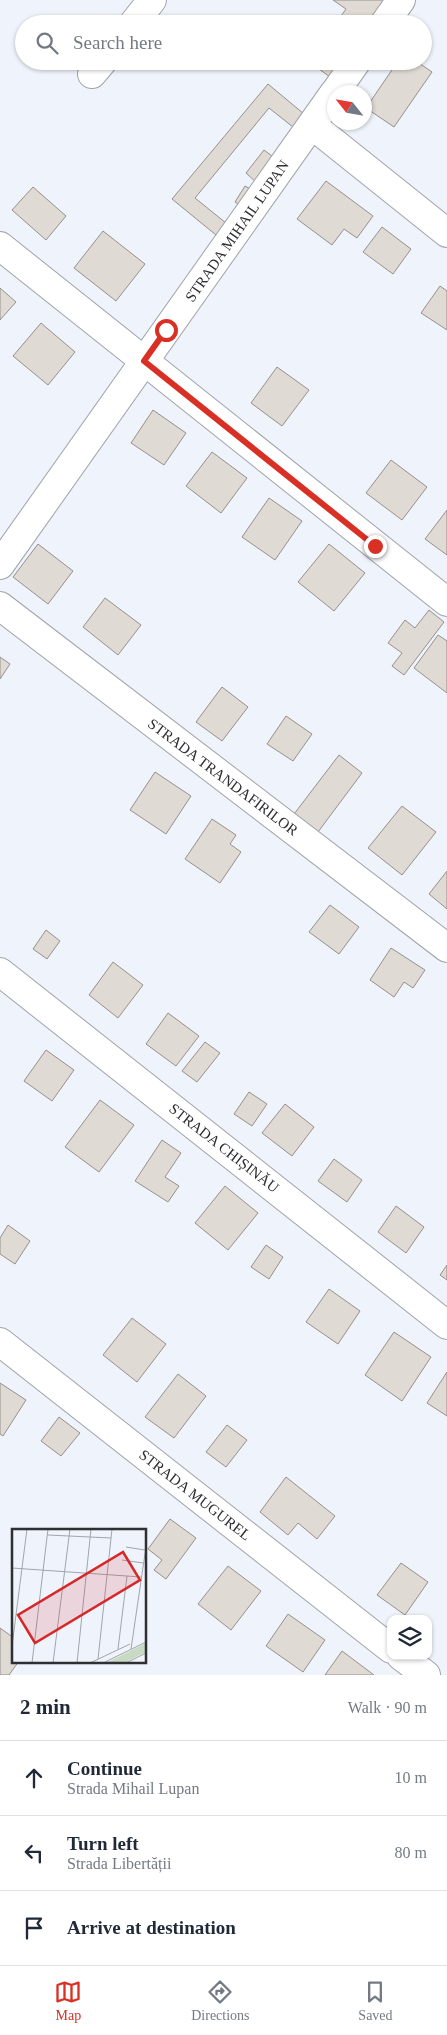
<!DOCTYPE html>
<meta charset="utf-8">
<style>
body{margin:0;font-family:"Times New Roman",serif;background:#f6f6f7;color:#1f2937}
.controls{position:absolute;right:15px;bottom:15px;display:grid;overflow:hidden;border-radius:10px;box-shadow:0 1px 4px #0004}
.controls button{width:45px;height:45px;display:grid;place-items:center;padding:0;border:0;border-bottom:1px solid #e0e1e3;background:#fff;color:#1f2937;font:25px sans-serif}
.compass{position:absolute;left:327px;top:85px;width:45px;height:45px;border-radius:50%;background:#fff;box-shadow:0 1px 4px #0004;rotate:301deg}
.stop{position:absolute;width:15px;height:15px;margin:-11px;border:4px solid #d93025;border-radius:50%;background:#fff}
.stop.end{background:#d93025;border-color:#fff;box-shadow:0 1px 5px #0008}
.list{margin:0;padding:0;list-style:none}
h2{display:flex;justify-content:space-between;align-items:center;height:65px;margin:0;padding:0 20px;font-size:21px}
h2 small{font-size:16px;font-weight:400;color:#747a83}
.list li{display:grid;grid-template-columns:32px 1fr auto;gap:15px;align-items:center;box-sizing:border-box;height:75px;padding:0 20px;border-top:1px solid #e0e1e3}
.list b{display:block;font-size:19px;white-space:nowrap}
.list p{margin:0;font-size:16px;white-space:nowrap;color:#747a83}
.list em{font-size:16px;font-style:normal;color:#747a83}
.icon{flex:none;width:28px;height:28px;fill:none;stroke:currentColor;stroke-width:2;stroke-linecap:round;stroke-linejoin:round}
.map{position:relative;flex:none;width:447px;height:1675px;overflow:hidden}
.search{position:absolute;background:#fff;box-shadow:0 1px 4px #0004;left:15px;right:15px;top:15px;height:55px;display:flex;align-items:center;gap:12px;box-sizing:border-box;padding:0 18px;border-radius:28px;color:#747a83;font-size:19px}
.sheet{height:290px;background:#fff}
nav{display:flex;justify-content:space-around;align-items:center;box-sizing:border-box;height:70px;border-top:1px solid #e0e1e3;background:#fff;font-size:14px;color:#747a83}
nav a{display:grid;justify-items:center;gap:2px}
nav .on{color:#d93025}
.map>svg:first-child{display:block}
.building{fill:#e0dad4;stroke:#96908a}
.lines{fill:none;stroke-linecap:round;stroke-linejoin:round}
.minor-casing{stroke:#a0a3aa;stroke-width:30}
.minor{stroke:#fff;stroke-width:28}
.route{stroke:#d93025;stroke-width:6}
.labels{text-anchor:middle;stroke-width:5;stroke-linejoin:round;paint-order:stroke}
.street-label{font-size:15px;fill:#2e2f32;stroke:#fff}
.inset-road{fill:none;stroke:#a2a5ab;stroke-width:1}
.view{fill:#d62828;fill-opacity:0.15;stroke:#d62828;stroke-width:2.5}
.inset-edge{fill:none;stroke:#2e2f32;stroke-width:2.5}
</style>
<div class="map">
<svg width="447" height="1675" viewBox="0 0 447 1675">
<rect width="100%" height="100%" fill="#eff3fb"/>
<path class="building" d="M333,0H387L370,24H335L346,9Z
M308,61H342L330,77Z
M398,61H416L432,72L394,127L366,108Z
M268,84L304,114L293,127L269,108L195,198L226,223L216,235L172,199Z
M264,150L276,159L257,183L246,173Z
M326,181L373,216L357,238L344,229L332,245L297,219Z
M245,186L254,191L243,207L235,202Z
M33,187L66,216L46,240L12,210Z
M382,227L411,249L393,274L363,252Z
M103,231L145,264L116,301L74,268Z
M440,286L447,291V330L421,313Z
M0,288L16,302L0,320Z
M41,323L75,352L48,385L13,356Z
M277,367L309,390L282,426L251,403Z
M153,410L186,433L164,465L131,443Z
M212,452L247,478L221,513L186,486Z
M391,460L427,487L402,520L366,493Z
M269,498L302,521L275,560L242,537Z
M447,510V555L425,539Z
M38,544L73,571L48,604L13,577Z
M329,544L365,573L334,611L298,582Z
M105,598L141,625L118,655L83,627Z
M429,610L444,622L404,675L392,666L402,653L388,643L405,620L415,628Z
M438,635L447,641V693L414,668Z
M0,657L10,664L0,679Z
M222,687L248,707L222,741L196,722Z
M286,716L312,734L293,761L267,744Z
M339,755L362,773L315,836L291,818Z
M155,772L191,796L166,834L130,810Z
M402,806L436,832L402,875L368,848Z
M212,819L236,835L230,844L241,852L220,883L185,859Z
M447,871V909L429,894Z
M330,905L359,927L339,954L309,932Z
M46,930L60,941L47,959L33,949Z
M391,948L425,970L413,988L404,982L394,997L370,980Z
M113,962L143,985L118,1018L89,995Z
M168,1013L199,1036L176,1066L146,1044Z
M205,1042L220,1053L197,1082L182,1071Z
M46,1050L74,1070L52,1101L24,1081Z
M249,1092L267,1104L252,1126L234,1114Z
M100,1100L134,1125L99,1172L65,1147Z
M285,1104L314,1127L292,1156L262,1133Z
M162,1140L181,1153L165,1177L179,1186L168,1202L135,1181Z
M334,1159L362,1180L347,1202L318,1181Z
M225,1186L258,1213L228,1250L195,1223Z
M396,1206L424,1227L406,1253L378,1232Z
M8,1225L30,1241L15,1264L0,1254V1238Z
M266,1245L283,1257L269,1279L251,1267Z
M447,1265V1280L440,1275Z
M329,1289L360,1311L338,1344L306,1322Z
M132,1318L166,1344L137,1382L103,1355Z
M394,1332L431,1357L402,1401L365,1375Z
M447,1372V1416L427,1403Z
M178,1374L206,1396L174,1438L145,1417Z
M0,1383L26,1400L3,1436L0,1434Z
M59,1417L80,1433L61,1456L41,1441Z
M227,1425L247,1440L226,1467L206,1452Z
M286,1477L335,1516L317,1539L298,1523L288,1535L260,1512Z
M170,1519L196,1538L166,1579L154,1570L162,1560L148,1549Z
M401,1563L428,1582L405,1615L377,1595Z
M228,1566L261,1591L231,1630L198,1604Z
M288,1614L325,1640L303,1672L266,1646Z
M0,1628L14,1638V1661H19L9,1675H0Z
M342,1651L374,1675H325Z"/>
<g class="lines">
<g class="minor-casing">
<path id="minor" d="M133,24L152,0
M384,24L401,0
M92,74L103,61
M335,92L357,61
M312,125L447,233
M0,246L447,602
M0,565L334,93
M0,606L447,948
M0,972L447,1325
M0,1342L391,1649
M401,1656L426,1675"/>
</g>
<use href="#minor" class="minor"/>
</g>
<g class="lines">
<path class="route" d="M166,330L144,361L375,546"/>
</g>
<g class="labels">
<g class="street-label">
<text transform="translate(237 231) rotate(-55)" y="5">STRADA MIHAIL LUPAN</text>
<text transform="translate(223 777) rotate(37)" y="5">STRADA TRANDAFIRILOR</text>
<text transform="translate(224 1148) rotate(38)" y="5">STRADA CHIȘINĂU</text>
<text transform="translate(195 1495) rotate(38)" y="5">STRADA MUGUREL</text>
</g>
</g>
<g transform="translate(12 1529)">
<rect width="134" height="134" fill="#eff3fb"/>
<path d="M134,114V123L112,134H94Z" fill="#c8dbc2"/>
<path class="inset-road" d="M36,6L99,9M114,18L133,21M110,31L131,34M0,39L129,48M0,117L15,0M106,120L115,47M119,120L134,18M86,130L100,0M20,134L36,0M41,134L58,0M65,134L79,0M78,134L118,115M91,134L134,113M114,134L134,124"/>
<path class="view" d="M111,23L128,51L23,114L6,86Z"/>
<rect width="134" height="134" class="inset-edge"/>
</g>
</svg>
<div class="controls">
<button><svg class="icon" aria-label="layers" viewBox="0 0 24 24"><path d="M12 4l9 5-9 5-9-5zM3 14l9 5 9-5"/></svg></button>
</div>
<svg class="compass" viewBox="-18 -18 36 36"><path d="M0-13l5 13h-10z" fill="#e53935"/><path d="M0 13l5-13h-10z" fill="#747a83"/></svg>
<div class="stop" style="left:166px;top:330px"></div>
<div class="stop end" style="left:375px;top:546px"></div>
<div class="search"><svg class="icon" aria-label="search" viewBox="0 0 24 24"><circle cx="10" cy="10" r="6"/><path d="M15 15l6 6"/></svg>Search here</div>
</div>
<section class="sheet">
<h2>2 min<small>Walk · 90 m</small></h2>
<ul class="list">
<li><svg class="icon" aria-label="ahead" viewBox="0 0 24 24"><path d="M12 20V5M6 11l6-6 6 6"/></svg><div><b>Continue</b><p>Strada Mihail Lupan</p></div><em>10 m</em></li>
<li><svg class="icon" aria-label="left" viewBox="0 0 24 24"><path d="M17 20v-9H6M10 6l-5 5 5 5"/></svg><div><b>Turn left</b><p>Strada Libertății</p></div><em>80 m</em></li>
<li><svg class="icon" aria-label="arrive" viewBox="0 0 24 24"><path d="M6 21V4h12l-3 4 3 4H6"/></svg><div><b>Arrive at destination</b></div></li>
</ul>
</section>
<nav>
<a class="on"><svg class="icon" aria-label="map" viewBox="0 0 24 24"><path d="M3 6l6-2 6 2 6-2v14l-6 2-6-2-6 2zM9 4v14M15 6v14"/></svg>Map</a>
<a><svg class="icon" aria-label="directions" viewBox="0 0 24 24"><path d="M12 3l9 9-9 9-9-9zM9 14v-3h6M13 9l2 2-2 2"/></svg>Directions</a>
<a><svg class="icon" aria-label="saved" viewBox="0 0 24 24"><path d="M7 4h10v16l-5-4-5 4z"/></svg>Saved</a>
</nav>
